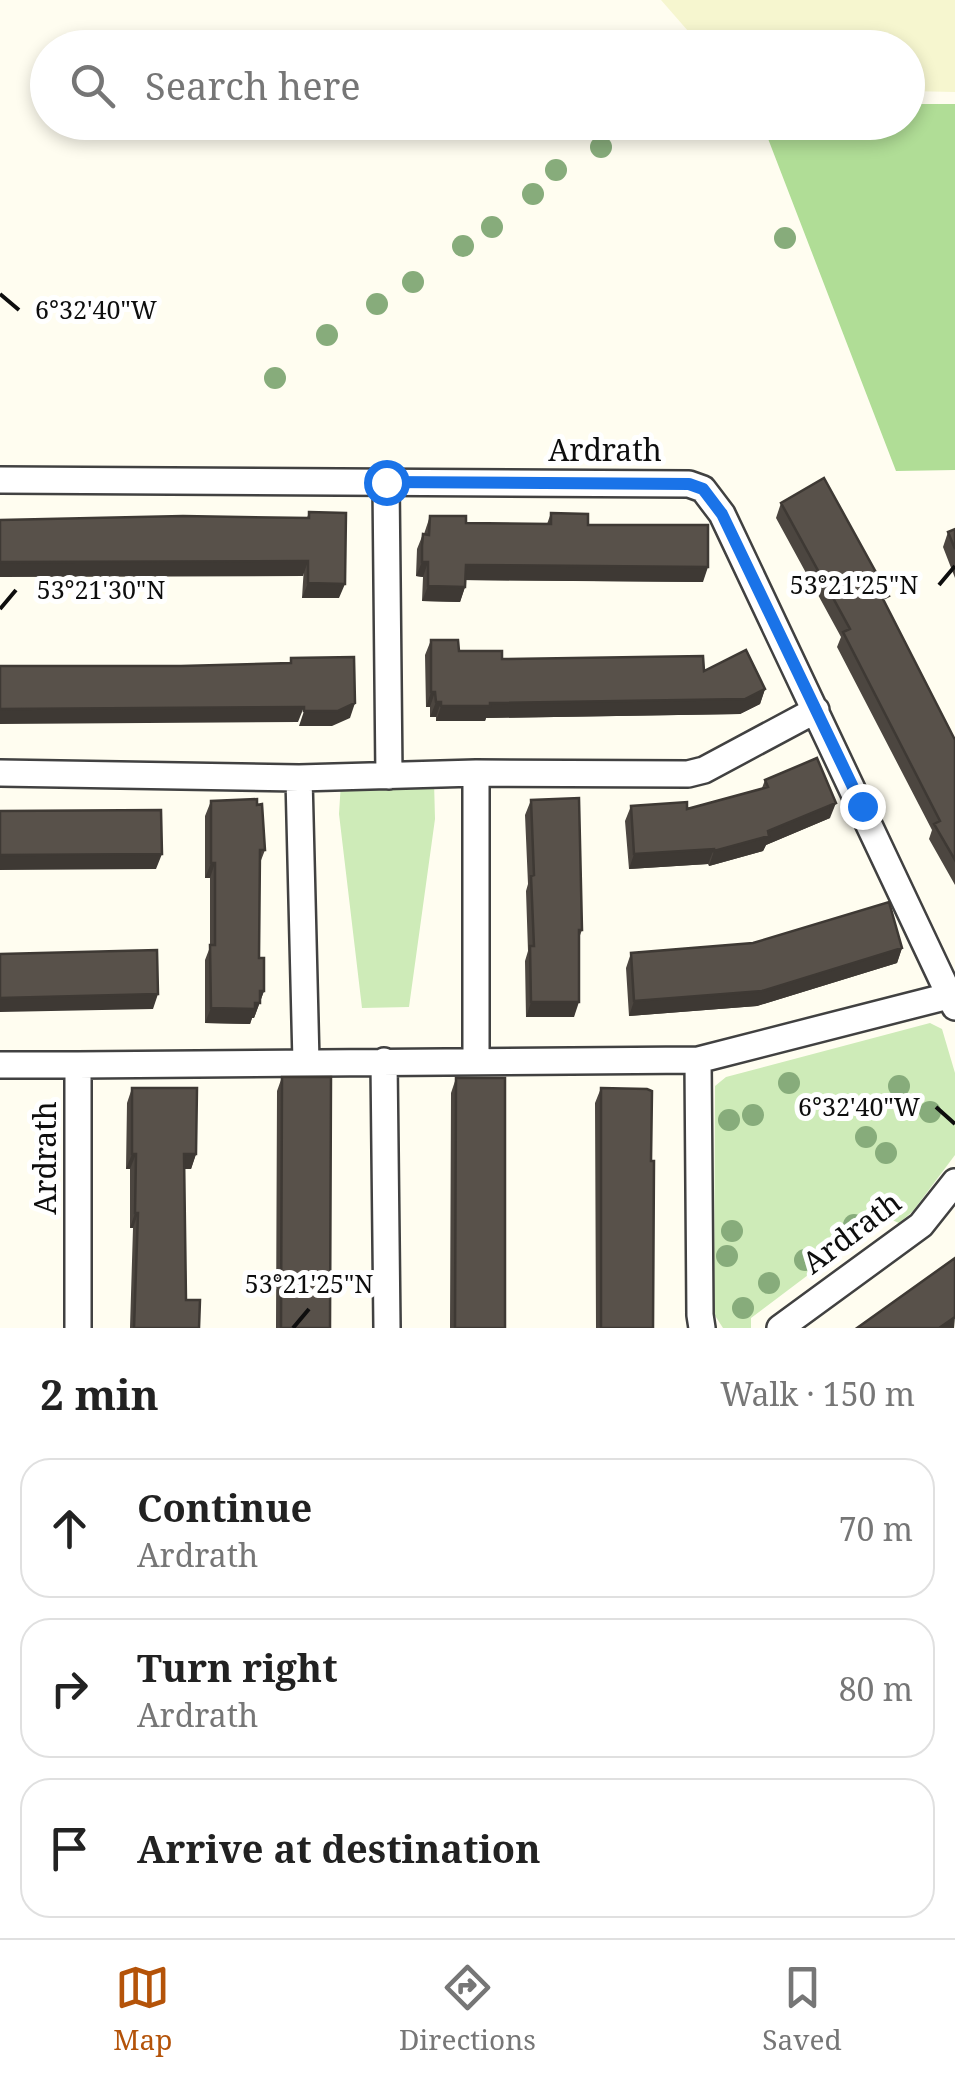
<!DOCTYPE html>
<meta charset="utf-8">
<style>
body{margin:0;font-family:"Noto Serif",serif;background:#f2f2f2;color:#222}
.stop{position:absolute;width:30px;height:30px;margin:-22px;border:8px solid #1a73e8;border-radius:50%;background:#fff}
.stop.end{background:#1a73e8;border-color:#fff;box-shadow:0 2px 10px #0008}
.list{margin:0;padding:0;list-style:none}
h2{display:flex;justify-content:space-between;align-items:center;height:130px;margin:0;padding:0 40px;font-size:42px}
h2 small{font-size:32px;font-weight:400;color:#767676}
.list li{display:grid;grid-template-columns:65px 1fr auto;gap:30px;align-items:center;box-sizing:border-box;height:140px;margin:0 20px 20px;padding:0 20px;border:2px solid #e0e0e0;border-radius:30px}
.list b{display:block;font-size:38px;white-space:nowrap}
.list p{margin:0;font-size:32px;white-space:nowrap;color:#767676}
.list em{font-size:32px;font-style:normal;color:#767676}
.icon{flex:none;width:55px;height:55px;fill:none;stroke:currentColor;stroke-width:2;stroke-linecap:round;stroke-linejoin:round}
.map{position:relative;flex:none;width:955px;height:1328px;overflow:hidden}
.search{position:absolute;background:#fff;box-shadow:0 5px 15px #0003;left:30px;right:30px;top:30px;height:110px;display:flex;align-items:center;gap:25px;box-sizing:border-box;padding:0 35px;border-radius:55px;color:#767676;font-size:38px}
.sheet{height:610px;background:#fff}
nav{display:flex;justify-content:space-around;align-items:center;box-sizing:border-box;height:140px;border-top:2px solid #e0e0e0;background:#fff;font-size:28px;color:#767676}
nav a{display:grid;justify-items:center;gap:5px}
nav .on{color:#b45309}
.map>svg:first-child{display:block}
.farmland{fill:#f6f6cf}
.green{fill:#ceebb8}
.forest{fill:#b0dd96}
.lines{fill:none;stroke-linecap:round;stroke-linejoin:round}
.street-casing{stroke:#414141;stroke-width:30}
.street{stroke:#fff;stroke-width:25}
.tree{fill:#87ac7b}
.wall{fill:#4c4640}
.shaded-wall{fill:#3e3934}
.building{fill:#58514a;stroke:#3e3934;stroke-width:2.5}
.route{stroke:#1a73e8;stroke-width:12}
.ticks{fill:none;stroke:#0e0e0e;stroke-width:4}
.labels{text-anchor:middle;stroke-width:10;stroke-linejoin:round;paint-order:stroke}
.street-label{font-size:30px;fill:#0e0e0e;stroke:#fff}
.ticks-label{font-size:25px;text-anchor:middle;fill:#0e0e0e;stroke:#fff;stroke-width:10;stroke-linejoin:round;paint-order:stroke}
</style>
<div class="map">
<svg width="955" height="1328" viewBox="0 0 955 1328">
<rect width="100%" height="100%" fill="#fffdf0"/>
<path class="farmland" d="M661,0H955V92L908,91V48L702,47Z"/>
<path class="green" d="M434,781L435,819L409,1007L362,1008L339,814L341,782Z
M930,1023L942,1029L955,1073V1155L913,1211L899,1223L885,1217L751,1318V1328H723L714,1314L715,1086L726,1077Z"/>
<path class="forest" d="M908,104H955V470L896,471L762,123L908,122Z"/>
<g class="lines">
<g class="street-casing">
<path id="street" d="M0,480L689,484L703,489L722,514L955,1007
M386,482L389,776
M0,773L299,778
M476,1060V773
M698,1060L700,1315L702,1328
M384,1061L387,1328
M306,1062L299,778L476,773L688,774L704,770L816,710
M0,1065H78V1328
M78,1065L698,1060L952,995
M780,1328L921,1225L955,1182"/>
</g>
<use href="#street" class="street"/>
</g>
<g class="tree">
<circle cx="601" cy="147" r="11"/>
<circle cx="556" cy="170" r="11"/>
<circle cx="533" cy="194" r="11"/>
<circle cx="492" cy="227" r="11"/>
<circle cx="785" cy="238" r="11"/>
<circle cx="463" cy="246" r="11"/>
<circle cx="413" cy="282" r="11"/>
<circle cx="377" cy="304" r="11"/>
<circle cx="327" cy="335" r="11"/>
<circle cx="275" cy="378" r="11"/>
<circle cx="789" cy="1083" r="11"/>
<circle cx="899" cy="1086" r="11"/>
<circle cx="930" cy="1112" r="11"/>
<circle cx="753" cy="1115" r="11"/>
<circle cx="729" cy="1120" r="11"/>
<circle cx="866" cy="1137" r="11"/>
<circle cx="886" cy="1153" r="11"/>
<circle cx="854" cy="1225" r="11"/>
<circle cx="732" cy="1231" r="11"/>
<circle cx="727" cy="1256" r="11"/>
<circle cx="805" cy="1260" r="11"/>
<circle cx="769" cy="1283" r="11"/>
<circle cx="743" cy="1308" r="11"/>
</g>
<path class="wall" d="M781,503L886,606L955,740V885L929,839L932,830L837,647L841,637L776,518Z
M309,512L339,598H302L307,518Z
M551,513L588,525L703,582L465,580V587L460,602L422,601L423,577L416,576L417,549L423,534H424L430,516L466,523L547,524Z
M955,529V578L943,547L948,532Z
M431,640L459,651L502,659L704,671L765,689L760,704L740,714L486,718L485,721H436V717H430V707H426L425,655Z
M765,780L830,818L766,845L763,851L709,866L708,864L629,869L625,821L631,806L687,809L762,788Z
M531,800L582,930L579,938L574,1017H526L525,961L528,951L526,891L528,884L525,815Z
M211,801L265,850L260,863L259,958L264,991L254,1018H252L250,1024L205,1023V960L210,947V878H205V816Z
M902,948L897,963L757,1006L629,1016L626,968L631,953Z
M282,1077L330,1328H276L277,1091Z
M456,1078L505,1328H450L451,1093Z
M132,1088L196,1154L191,1169H184L186,1300L199,1328H130L133,1228H130V1169H126L127,1103Z
M601,1088L651,1161L653,1328H596L595,1103Z"/>
<path class="shaded-wall" d="M308,561L303,576L0,577V562Z
M422,562H428L423,577L416,576Z
M466,565L708,567L703,582L460,580Z
M308,583L345,584L339,598H302Z
M428,586L465,587L460,602L422,601Z
M765,689L760,704L740,714L486,718L485,721H436L441,706Z
M431,692H435L430,707H426Z
M436,702H441L436,717H430Z
M355,703L350,718L332,726H299L304,711Z
M304,707L298,722L0,724V709Z
M836,803L830,818L766,845L763,851L709,866L714,851L768,831Z
M714,849L708,864L629,869L634,854Z
M162,854L156,869L0,870V855Z
M211,863H215L210,878H205Z
M902,948L897,963L757,1006L629,1016L634,1001Z
M260,991H264L254,1018H252L250,1024L205,1023L211,1008Z
M158,994L153,1009L0,1012V998Z
M531,1002H579L574,1017H526Z
M132,1154H136L130,1169H126Z
M184,1154H196L191,1169H179Z
M135,1213H138L133,1228H130Z
M955,1317L954,1328H939Z"/>
<path class="building" d="M824,478L889,596L883,599L955,740V860L934,824L940,821L843,632L850,629L781,503Z
M309,512L346,513L345,584L308,583V561L0,562V520L183,516L309,518Z
M551,513L588,514V525H708V567L466,565L465,587L428,586V562H422V546L423,534L429,535L430,516H466V523L551,524Z
M955,529V549L948,532Z
M431,640H458L459,651H502V659L703,656L704,671L746,650L765,689L745,699L490,703V706H441V702H436L435,692H431Z
M354,657L355,703L338,711H304V707L0,709V666H181L291,663V658Z
M817,758L836,803L768,831L769,836L714,851V849L634,854L631,806L687,802V809L768,787L765,780Z
M579,798L582,930H579V1002H531L530,946H534L531,876L534,875L531,800Z
M257,799V805L262,804L265,850H260L259,958H264V991H260V1003H255V1009L211,1008L210,945H215V863H211V801Z
M161,810L162,854L0,855V811Z
M889,902L902,948L762,991L634,1001L631,953L753,943Z
M157,950L158,994L0,998V954Z
M282,1077H331L330,1328H281Z
M456,1078H505V1328H455Z
M132,1088H197L196,1154H184L186,1300H200L199,1328H134L138,1213H135L136,1154H132Z
M601,1088L647,1089L652,1091L651,1161H654L653,1328H601Z
M955,1258V1317L939,1328H857Z"/>
<g class="lines">
<path class="route" d="M386,482L689,484L703,489L722,514L862,806"/>
</g>
<path class="ticks" d="M0,294L19,310M939,585L955,566M0,609L16,590M936,1107L955,1124M293,1328L309,1309"/>
<g class="labels">
<g class="street-label">
<text x="605" y="461">Ardrath</text>
<text transform="translate(46 1158) rotate(-90)" y="10">Ardrath</text>
<text transform="translate(852 1233) rotate(-37)" y="10">Ardrath</text>
</g>
</g>
<g class="ticks-label">
<text x="96" y="319">6°32'40"W</text>
<text x="854" y="594">53°21'25"N</text>
<text x="101" y="599">53°21'30"N</text>
<text x="859" y="1116">6°32'40"W</text>
<text x="309" y="1293">53°21'25"N</text>
</g>
</svg>
<div class="stop" style="left:386px;top:482px"></div>
<div class="stop end" style="left:862px;top:806px"></div>
<div class="search"><svg class="icon" aria-label="search" viewBox="0 0 24 24"><circle cx="10" cy="10" r="6"/><path d="M15 15l6 6"/></svg>Search here</div>
</div>
<section class="sheet">
<h2>2 min<small>Walk · 150 m</small></h2>
<ul class="list">
<li><svg class="icon" aria-label="ahead" viewBox="0 0 24 24"><path d="M12 20V5M6 11l6-6 6 6"/></svg><div><b>Continue</b><p>Ardrath</p></div><em>70 m</em></li>
<li><svg class="icon" aria-label="right" viewBox="0 0 24 24"><path d="M7 20v-9h11M14 6l5 5-5 5"/></svg><div><b>Turn right</b><p>Ardrath</p></div><em>80 m</em></li>
<li><svg class="icon" aria-label="arrive" viewBox="0 0 24 24"><path d="M6 21V4h12l-3 4 3 4H6"/></svg><div><b>Arrive at destination</b></div></li>
</ul>
</section>
<nav>
<a class="on"><svg class="icon" aria-label="map" viewBox="0 0 24 24"><path d="M3 6l6-2 6 2 6-2v14l-6 2-6-2-6 2zM9 4v14M15 6v14"/></svg>Map</a>
<a><svg class="icon" aria-label="directions" viewBox="0 0 24 24"><path d="M12 3l9 9-9 9-9-9zM9 14v-3h6M13 9l2 2-2 2"/></svg>Directions</a>
<a><svg class="icon" aria-label="saved" viewBox="0 0 24 24"><path d="M7 4h10v16l-5-4-5 4z"/></svg>Saved</a>
</nav>
